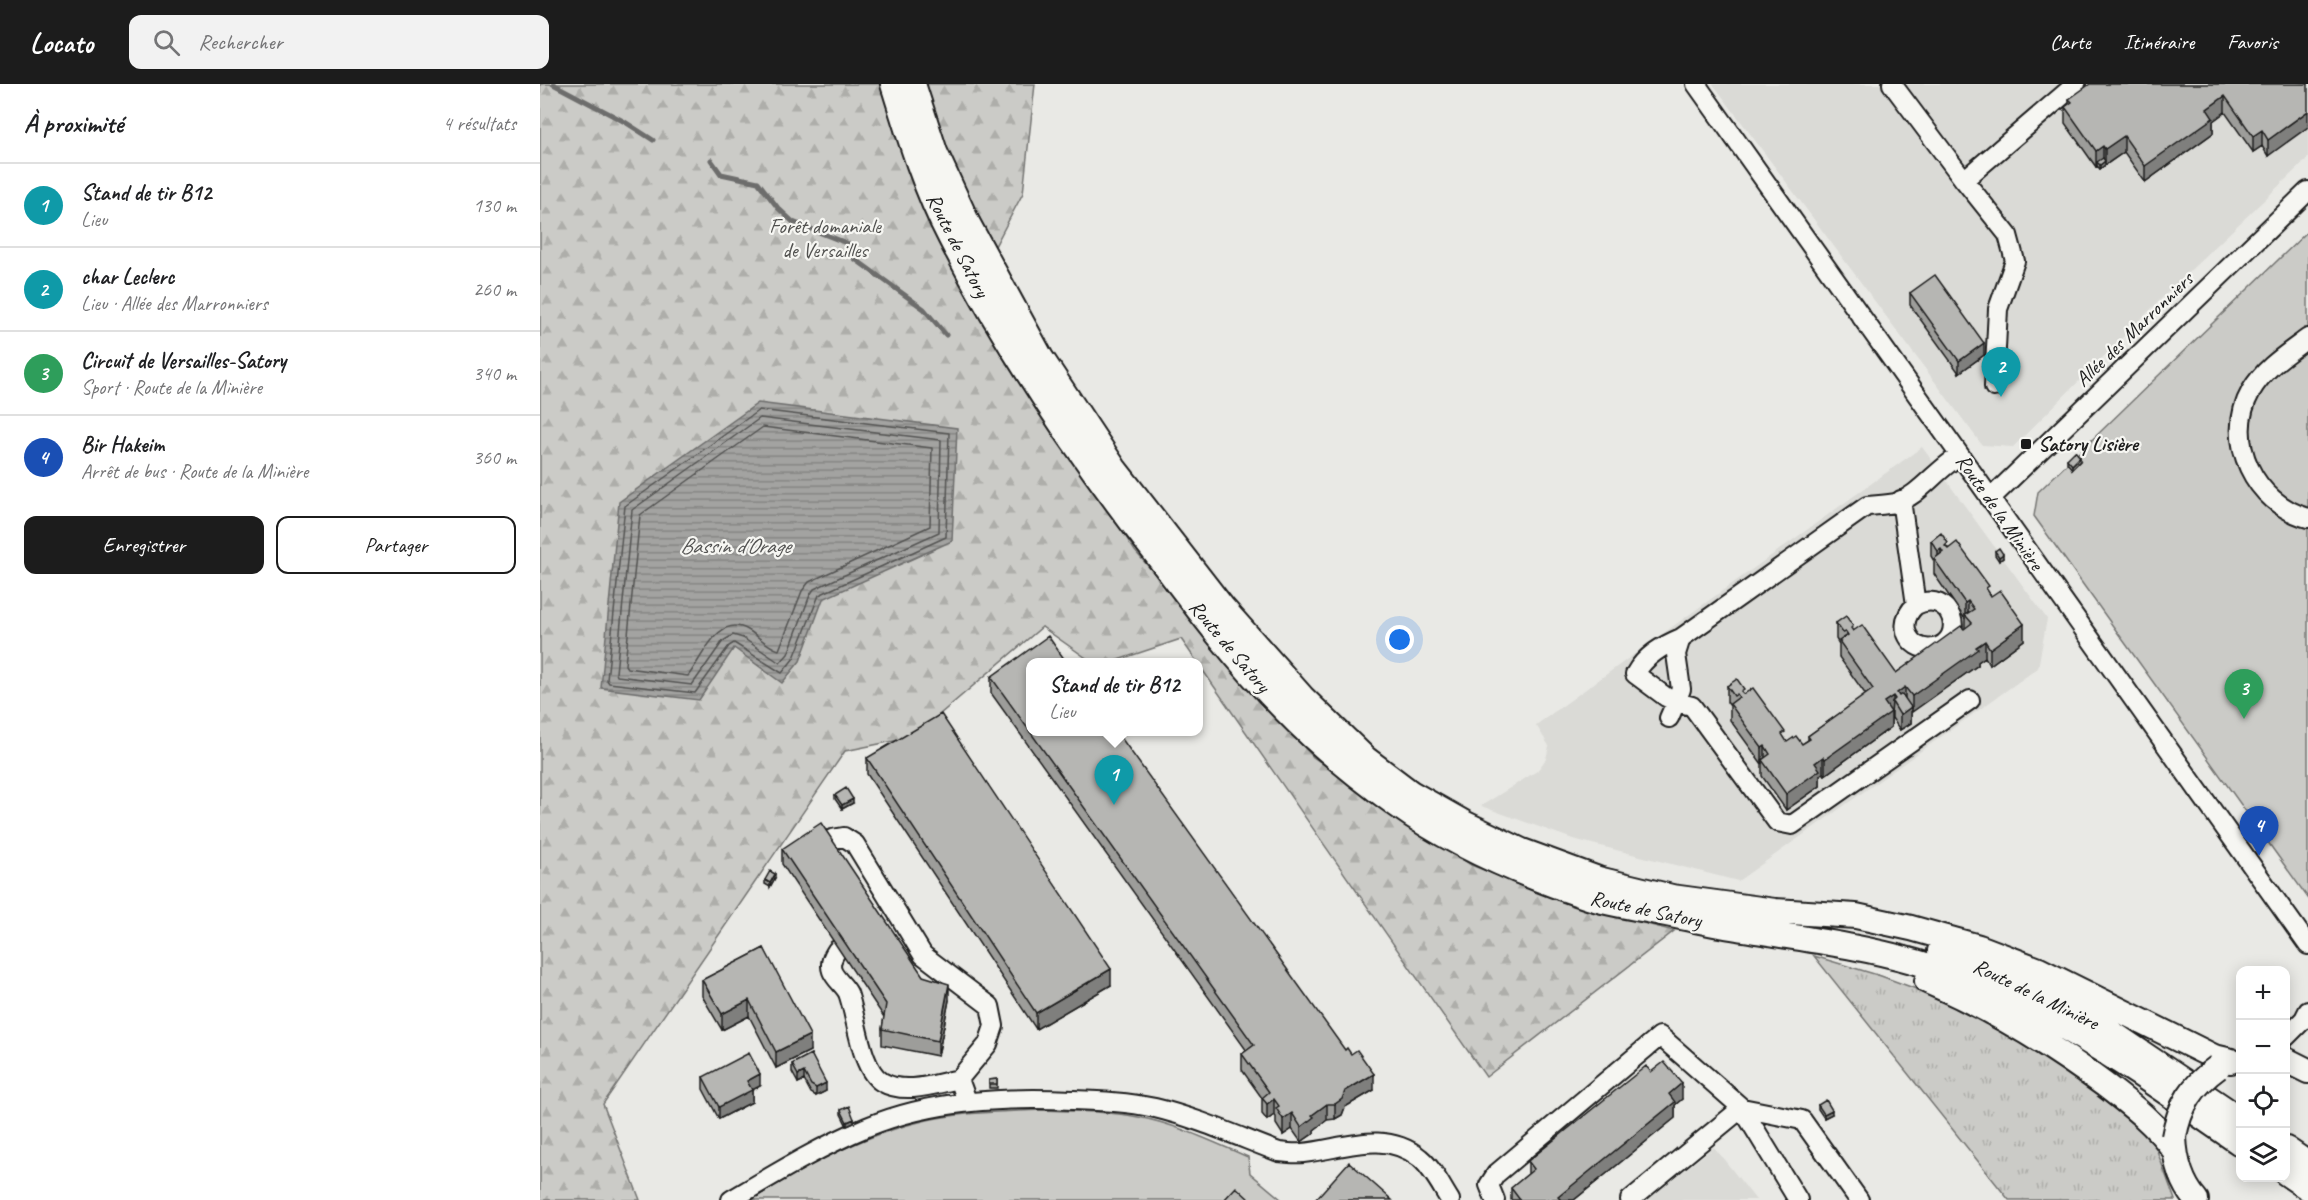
<!DOCTYPE html>
<html lang="fr">
<meta charset="utf-8">
<style>
body{margin:0;font-family:Caveat,sans-serif;background:#f2f2f2;color:#202124}
.controls{position:absolute;right:18px;bottom:18px;display:grid;overflow:hidden;border-radius:12px;box-shadow:0 3px 15px #0003}
.controls button{width:54px;height:54px;display:grid;place-items:center;padding:0;border:0;border-bottom:2px solid #e0e0e0;background:#fff;color:#202124;font:30px sans-serif}
.you{position:absolute;left:860px;top:556px;width:21px;height:21px;margin:-15px;border:4px solid #fff;border-radius:50%;background:#1a73e8;box-shadow:0 0 0 9px #1a73e833}
.badge{display:grid;place-items:center;width:39px;height:39px;border-radius:50%;background:#1c1c1c;color:#fff;font-size:20px;font-weight:700}
.pin{position:absolute;translate:-50% -50px;filter:drop-shadow(0 2px 3px #0008)}
.pin::after{content:'';position:absolute;top:32px;width:21px;height:18px;background:inherit;clip-path:polygon(0 0,100% 0,50% 100%)}
.popup{position:absolute;left:486px;top:574px;width:177px;height:78px;box-sizing:border-box;display:grid;place-content:center;border-radius:12px;background:#fff;filter:drop-shadow(0 2px 4px #0005);font-size:20px;white-space:nowrap;color:#757577}
.popup b{font-size:22px;color:#202124}
.popup::after{content:'';position:absolute;left:50%;top:100%;margin-left:-12px;border:12px solid transparent;border-top-color:#fff}
.list{margin:0;padding:0;list-style:none}
h2{display:flex;justify-content:space-between;align-items:center;height:78px;margin:0;padding:0 24px;font-size:26px}
h2 small{font-size:20px;font-weight:400;color:#757577}
.list li{display:grid;grid-template-columns:39px 1fr auto;gap:18px;align-items:center;box-sizing:border-box;height:84px;padding:0 24px;border-top:2px solid #e0e0e0}
.list b{display:block;font-size:22px;white-space:nowrap}
.list p{margin:0;font-size:20px;white-space:nowrap;color:#757577}
.list em{font-size:20px;font-style:normal;color:#757577}
.actions{display:flex;gap:12px;padding:18px 24px}
.actions a{flex:1;padding:14px 0;border:2px solid #1c1c1c;border-radius:12px;text-align:center;font-size:21px;color:#1c1c1c}
.actions .main{background:#1c1c1c;color:#fff}
.icon{flex:none;width:33px;height:33px;fill:none;stroke:currentColor;stroke-width:2;stroke-linecap:round;stroke-linejoin:round}
.map{position:relative;flex:none;width:1768px;height:1116px;overflow:hidden}
header{display:flex;align-items:center;gap:36px;box-sizing:border-box;height:84px;padding:0 30px;background:#1c1c1c;color:#fff}
header strong{font-size:28px}
nav{display:flex;gap:33px;margin-inline-start:auto;font-size:21px}
.search{width:420px;height:54px;background:#f2f2f2;display:flex;align-items:center;gap:15px;box-sizing:border-box;padding:0 21px;border-radius:12px;color:#757577;font-size:22px}
main{display:flex}
aside{flex:1;background:#fff}
.map>svg:first-child{display:block}
.built{fill:#dadad6}
.grass{fill:url(#grass-tufts);stroke:#747472;stroke-width:1.5}
.forest{fill:url(#forest-firs);stroke:#747472;stroke-width:1.5}
.pitch{fill:#cbcbc7;stroke:#747472;stroke-width:1.5}
.water{fill:url(#water-rules);stroke:#6d6d6c;stroke-width:1.5}
.lines{fill:none;stroke-linecap:round;stroke-linejoin:round}
.shore{stroke:#525251;stroke-width:1.5}
.stream{stroke:#6d6d6c;stroke-width:5}
.minor-casing{stroke:#1c1c1c;stroke-width:22}
.major-casing{stroke:#1c1c1c;stroke-width:28}
.minor{stroke:#f6f6f2;stroke-width:18}
.major{stroke:#f6f6f2;stroke-width:24}
.major-bridge-casing{stroke:#1c1c1c;stroke-width:28;stroke-linecap:butt}
.major-bridge{stroke:#f6f6f2;stroke-width:24}
.wall{fill:#9d9d9a;stroke:#1c1c1c;stroke-width:1.5}
.shaded-wall{fill:#7f7f7d;stroke:#1c1c1c;stroke-width:1.5}
.building{fill:#b6b6b3;stroke:#1c1c1c;stroke-width:1.5}
.poi-dot{fill:#1c1c1c;stroke:#f6f6f2;stroke-width:2}
.labels{text-anchor:middle;stroke-width:4.5;stroke-linejoin:round;paint-order:stroke}
.park-label{font-size:21px;fill:#51514f;stroke:#f6f6f2}
.street-label{font-size:21px;fill:#1c1c1c;stroke:#f6f6f2}
.poi-label{font-size:21px;font-weight:bold;fill:#1c1c1c;stroke:#f6f6f2;text-anchor:start}
.water-label{font-size:22px;font-style:italic;fill:#525251;stroke:#f6f6f2}
</style>
<header>
<strong>Locato</strong>
<div class="search"><svg class="icon" aria-label="search" viewBox="0 0 24 24"><circle cx="10" cy="10" r="6"/><path d="M15 15l6 6"/></svg>Rechercher</div>
<nav><a>Carte</a><a>Itinéraire</a><a>Favoris</a></nav>
</header>
<main>
<aside>
<h2>À proximité<small>4 résultats</small></h2>
<ul class="list">
<li><span class="badge" style="background:#0f9aa8">1</span><div><b>Stand de tir B12</b><p>Lieu</p></div><em>130 m</em></li>
<li><span class="badge" style="background:#0f9aa8">2</span><div><b>char Leclerc</b><p>Lieu · Allée des Marronniers</p></div><em>260 m</em></li>
<li><span class="badge" style="background:#2e9e5b">3</span><div><b>Circuit de Versailles-Satory</b><p>Sport · Route de la Minière</p></div><em>340 m</em></li>
<li><span class="badge" style="background:#1a4fb4">4</span><div><b>Bir Hakeim</b><p>Arrêt de bus · Route de la Minière</p></div><em>360 m</em></li>
</ul>
<div class="actions"><a class="main">Enregistrer</a><a>Partager</a></div>
</aside>
<div class="map">
<svg width="1768" height="1116" viewBox="0 0 1768 1116">
<defs>
<pattern id="grass-tufts" width="24" height="20" patternUnits="userSpaceOnUse" patternTransform="scale(1.5)"><rect width="24" height="20" fill="#cbcbc7"/><path d="M3 7l-1-3M5 7V3M7 7l1-3M15 17l-1-3M17 17v-4M19 17l1-3" fill="none" stroke="#aeaeaa"/></pattern>
<pattern id="forest-firs" width="22" height="20" patternUnits="userSpaceOnUse" patternTransform="scale(1.5)"><rect width="22" height="20" fill="#cbcbc7"/><path d="M5 1l3.5 6h-7zM16 11l3.5 6h-7z" fill="#aeaeaa"/></pattern>
<pattern id="water-rules" width="6" height="5" patternUnits="userSpaceOnUse" patternTransform="scale(1.5)"><rect width="6" height="5" fill="#a3a3a1"/><path d="M0 2.5h6" fill="none" stroke="#848482"/></pattern>
</defs>
<rect width="100%" height="100%" fill="#e9e9e5"/>
<filter id="ink" filterUnits="userSpaceOnUse"><feTurbulence type="fractalNoise" baseFrequency=".0167" numOctaves="2"/><feDisplacementMap in="SourceGraphic" scale="12" xChannelSelector="R" yChannelSelector="G"/><feConvolveMatrix kernelMatrix="1 2 1 2 8 2 1 2 1" color-interpolation-filters="sRGB"/></filter>
<g filter="url(#ink)">
<path class="built" d="M1173,0H1768V74L1633,203L1473,363L1442,361Z
M1382,363L1507,535L1498,584L1198,797L1033,755L941,722L997,687L1006,675L1009,662L996,641Z
M1174,1063L1216,1116H1107Z"/>
<path class="grass" d="M1274,872L1341,892L1409,917L1539,990L1612,1053L1635,1116H1469Z"/>
<path class="forest" d="M0,0H495L483,109L434,202L518,347L595,467L773,673L931,781L1037,822L1134,847L946,993L641,555L572,578H552L502,543L373,653L305,667L63,1020L100,1116H0Z"/>
<path class="pitch" d="M1768,147V814L1494,432L1498,408Z
M501,1026C533,1027 566,1027 598,1033C636,1040 673,1058 708,1073L710,1089L742,1116H212C264,1082 325,1050 387,1036C424,1028 462,1028 501,1026Z"/>
<path class="water" d="M218,319L417,344L412,457L283,515L260,577L242,599L194,564L159,616L61,604L79,418Z"/>
<g class="lines">
<path class="shore" d="M219,326L409,349L406,453L279,511L254,574L242,589L194,559L189,562L155,609L69,599L67,596L85,422Z
M220,334L401,356L399,448L274,505L270,511L248,570L240,579L203,554L193,551L183,557L152,601L77,592L76,589L92,426Z
M223,343L392,364L390,442L269,498L262,507L239,566C228,563 218,552 208,546C178,528 162,575 148,592L87,584L85,581L100,431Z"/>
<path class="stream" d="M13,0L85,38L113,56
M171,76L181,90L218,98L238,124L253,138L309,160L311,170L315,175L384,225L406,251"/>
<g class="minor-casing">
<path id="minor" d="M1156,0L1768,861
M1352,0L1424,96L1536,0
M1424,96L1468,151L1475,177L1458,225L1454,303
M1768,254C1748,269 1724,284 1711,307C1683,356 1715,420 1768,434
M1450,415L1768,107
M1361,416L1376,521C1412,504 1428,556 1394,564C1388,565 1381,564 1376,561C1361,550 1363,532 1376,521
M1141,554L1327,422C1336,421 1346,421 1355,419C1379,413 1398,383 1420,372
M1129,634L1136,618L1126,613L1095,590C1105,572 1122,562 1141,554L1136,570L1141,605L1136,618L1152,622L1237,738L1252,741L1430,616
M292,755L304,753L315,760L383,871L450,922L454,942L448,960L419,995L427,1017
M297,866C293,872 289,879 292,887C295,895 304,901 308,909C317,933 320,985 342,998C365,1011 395,1000 419,995
M1746,953L1764,935L1768,927
M191,1116C235,1090 279,1063 327,1043C392,1016 464,1013 533,1016C561,1017 588,1018 615,1024C657,1034 699,1053 739,1068C747,1069 755,1070 763,1069C803,1065 844,1045 880,1074C893,1085 901,1102 910,1116
M955,1116L949,1101L956,1090L1120,952L1202,1024L1258,1116
M1090,1116L1202,1024L1262,1036L1319,1116"/>
</g>
<g class="major-casing">
<path id="major" d="M353,0C369,52 385,105 410,153C467,264 537,368 613,466C655,522 697,578 746,627C780,662 818,693 857,721C914,762 980,790 1045,812C1068,820 1093,823 1116,828C1143,833 1170,840 1197,844C1256,854 1317,861 1376,878C1496,913 1598,989 1700,1059
M373,0L395,68L428,140L501,274L574,384L683,524L762,613L826,675L871,709L924,739L982,767L1058,795L1132,813L1235,827L1316,832L1371,844L1439,863L1499,886L1674,973L1691,977
M1400,867L1486,901L1563,943L1700,1035
M1387,897C1450,924 1510,960 1565,1001C1591,1021 1616,1040 1635,1067
M1746,976L1768,987
M1634,1053C1635,1076 1640,1098 1656,1116
M1746,1065L1768,1080
M1746,1089L1768,1104"/>
</g>
<use href="#minor" class="minor"/>
<use href="#major" class="major"/>
<g class="major-bridge-casing">
<path id="major-bridge" d="M1634,1053C1639,1022 1653,1001 1678,983"/>
</g>
<use href="#major-bridge" class="major-bridge"/>
</g>
<path class="wall" d="M1768,0L1728,72L1722,62L1713,68L1685,28L1673,37V49L1605,98L1584,68L1560,85L1557,82L1556,83L1525,39V23L1529,20V15Z
M1370,209L1444,271L1419,289L1370,221Z
M1527,375L1540,377L1532,385L1527,379Z
M1391,457L1408,464L1449,509L1484,556L1450,581L1445,573L1438,578V581L1371,628V639L1360,646L1352,634V629L1351,630V643L1285,691L1283,689L1280,691V702L1246,726L1222,692V680L1190,636V622L1187,618V602L1204,610L1247,658L1262,660L1268,656V652L1326,611L1299,573V560L1296,555V539L1313,547L1356,589L1424,545L1425,544V535L1394,490V477L1391,472Z
M1455,467L1463,474L1459,477L1455,471Z
M451,593L834,1006L805,1023L802,1031L795,1035L787,1036L774,1046V1049L761,1058L752,1045L743,1051L736,1040V1033L734,1031L727,1036L722,1030V1014L702,986V970L707,967L451,609Z
M327,674L571,901L496,945L327,690Z
M295,711L313,719L302,725L295,715Z
M242,765L409,916L398,972L342,961V945L344,933L242,780Z
M235,794L230,803L225,800V796Z
M224,864L270,967L236,984L209,932L182,946L162,912V896Z
M271,970L286,1007L276,1012L271,1009L264,996L258,999L252,988V980Z
M1111,988L1142,1015L1135,1021V1034L1034,1116H971V1104L988,1090V1077Z
M163,993L220,1002L212,1006V1018L179,1035L163,1005Z
M457,995V1004H449V996Z
M1278,1021L1292,1030L1284,1034L1278,1025Z
M301,1026L314,1039L307,1042L301,1030Z"/>
<path class="shaded-wall" d="M1685,12V28L1673,37V49L1605,98V82L1667,25Z
M1768,27V43L1728,72V56Z
M1722,46V62L1713,68V52Z
M1584,52V68L1565,81V65Z
M1563,62V78H1557V82L1556,83V67Z
M1565,77V81L1560,85V81Z
M1444,259V271L1419,289V277Z
M1540,373V377L1532,385V381Z
M1401,465V480H1398V467Z
M1463,470V474L1459,477V473Z
M1428,517V532L1425,531V535V519Z
M1484,540V556L1450,581V565Z
M1445,557V573L1438,578V581L1372,628V612Z
M1365,603V619L1357,609Z
M1353,612V619L1352,618L1351,630V643L1285,691V675L1344,618Z
M1371,623V639L1360,646V631Z
M1225,662V678L1222,676V680V664Z
M1283,673V689L1280,691V702L1246,726V710L1275,679Z
M313,715V719L302,725V721Z
M235,790V794L230,803V799Z
M571,885V901L496,945V929Z
M409,900V916L398,972V957Z
M209,916V932L182,946V930Z
M270,951V967L236,984V968Z
M264,988V996L258,999V991Z
M220,990V1002L212,1006V1018L179,1035V1023L207,997Z
M834,990V1006L805,1023L802,1031L795,1035V1020L805,1007Z
M286,999V1007L276,1012V1004Z
M1142,999V1015L1135,1021V1034L1034,1116H1018V1113L1129,1010Z
M734,1015V1031L727,1036V1020Z
M787,1020V1036L774,1046V1049L761,1058V1043L772,1031Z
M1292,1026V1030L1284,1034V1030Z
M752,1029V1045L743,1051V1035Z
M314,1035V1039L307,1042V1038Z"/>
<path class="building" d="M1550,0H1768V27L1728,56L1722,46L1713,52L1685,12L1667,25L1673,34L1605,82L1584,52L1565,65L1563,62L1556,67L1525,23L1532,18L1529,15Z
M1563,74L1565,77L1560,81L1557,78Z
M1395,191L1444,259L1419,277L1370,209Z
M1535,367L1540,373L1532,381L1527,375Z
M1401,449L1408,459L1405,462L1408,465L1417,458L1449,502L1446,504L1451,512L1460,506L1484,540L1450,565L1445,557L1436,563L1438,565L1372,612L1365,603L1357,609L1359,612L1362,610L1371,623L1360,631L1352,618L1355,615L1353,612L1344,618L1351,628L1285,675L1283,673L1275,679L1280,686L1246,710L1222,676L1230,670L1225,662L1222,664L1190,620L1199,613L1197,610L1194,612L1187,602L1197,595L1204,605L1201,607L1204,610L1213,604L1245,648L1242,650L1247,658L1256,652L1262,660L1270,655L1268,652L1333,605L1299,557L1308,551L1306,548L1303,549L1296,539L1306,532L1313,542L1311,544L1313,547L1322,541L1356,589L1421,542L1424,545L1432,539L1425,531L1434,525L1428,517L1425,519L1394,475L1403,468L1401,465L1398,467L1391,457Z
M1459,464L1463,470L1459,473L1455,467Z
M508,552L527,579H490V648H577L805,966L807,964L811,970L817,966L834,990L805,1007L802,1015L795,1020H787L772,1031L774,1033L761,1043L752,1029L743,1035L736,1024L739,1022L734,1015L727,1020L722,1014L729,1008L702,970L714,961L451,593Z
M401,630L571,885L496,929L327,674Z
M306,704L313,715L302,721L295,711Z
M281,739L383,892L409,900L398,957L342,945L346,920L242,765Z
M230,787L235,790L230,799L225,796Z
M224,864L270,951L236,968L209,916L182,930L162,896Z
M209,969L220,990L207,997L212,1006L179,1023L163,993Z
M271,970L286,999L276,1004L271,1001L264,988L258,991L252,980Z
M1124,978L1142,999L1129,1010L1135,1018L1018,1113L1021,1116H980L971,1104L994,1085L988,1077L1106,982L1111,988Z
M457,995V1000H449V996Z
M1286,1016L1292,1026L1284,1030L1278,1021Z
M309,1022L314,1035L307,1038L301,1026Z
M809,1078L852,1116H775Z
M696,1103L710,1116H684Z"/>
</g>
<rect class="poi-dot" x="1480" y="354" width="12" height="12" rx="3"/>
<g class="labels">
<g class="park-label">
<text x="285" y="149">Forêt domaniale<tspan x="285" dy="24">de Versailles</tspan></text>
</g>
<g class="street-label">
<text transform="translate(418 161) rotate(63)" y="7">Route de Satory</text>
<text transform="translate(1594 245) rotate(-44)" y="7">Allée des Marronniers</text>
<text transform="translate(1460 428) rotate(55)" y="7">Route de la Minière</text>
<text transform="translate(690 562) rotate(50)" y="7">Route de Satory</text>
<text transform="translate(1106 825) rotate(12)" y="7">Route de Satory</text>
<text transform="translate(1496 910) rotate(26)" y="7">Route de la Minière</text>
</g>
<g class="poi-label">
<text x="1498" y="367">Satory Lisière</text>
</g>
<g class="water-label">
<text x="195" y="469">Bassin d'Orage</text>
</g>
</g>
</svg>
<div class="controls">
<button>+</button>
<button>−</button>
<button><svg class="icon" aria-label="locate" viewBox="0 0 24 24"><circle cx="12" cy="12" r="6"/><path d="M12 2v4M12 18v4M2 12h4M18 12h4"/></svg></button>
<button><svg class="icon" aria-label="layers" viewBox="0 0 24 24"><path d="M12 4l9 5-9 5-9-5zM3 14l9 5 9-5"/></svg></button>
</div>
<div class="you"></div>
<div class="pin badge" style="left:574px;top:721px;background:#0f9aa8">1</div>
<div class="popup"><b>Stand de tir B12</b>Lieu</div>
<div class="pin badge" style="left:1461px;top:313px;background:#0f9aa8">2</div>
<div class="pin badge" style="left:1704px;top:635px;background:#2e9e5b">3</div>
<div class="pin badge" style="left:1719px;top:772px;background:#1a4fb4">4</div>
</div>
</main>
